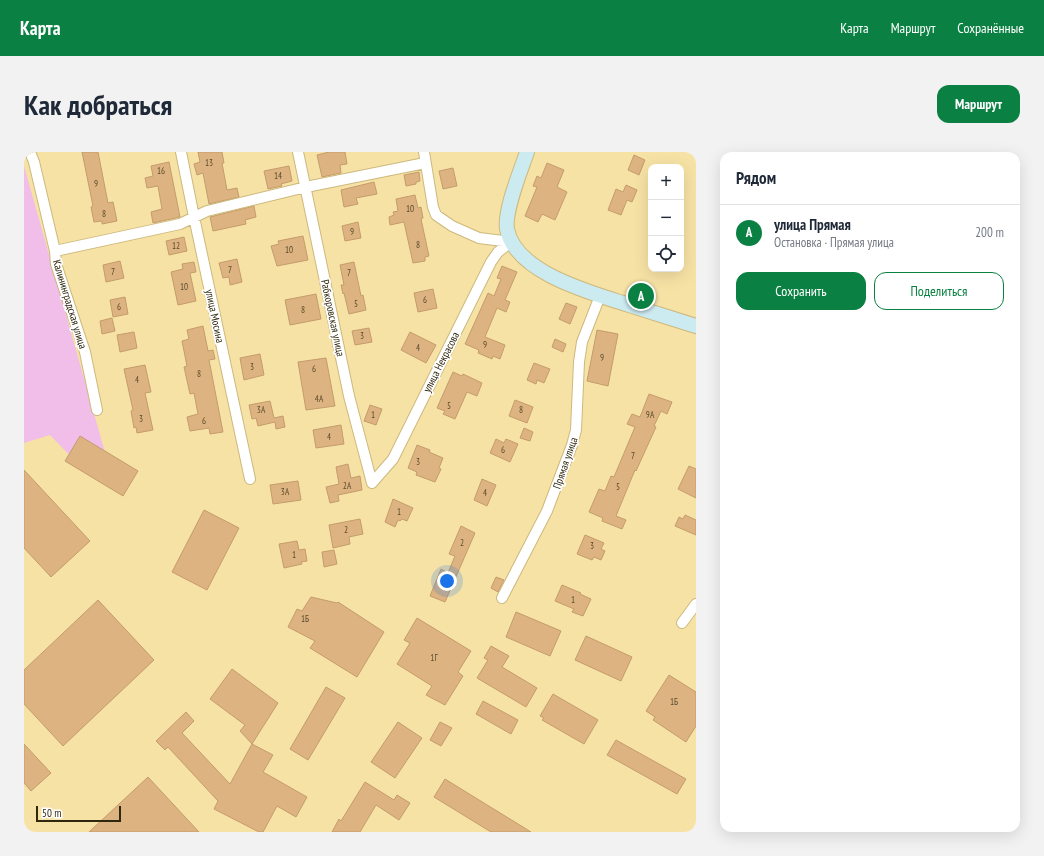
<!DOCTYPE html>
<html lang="ru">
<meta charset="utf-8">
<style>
body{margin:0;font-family:"PT Sans Narrow",sans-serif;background:#f2f2f3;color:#1f2937}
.controls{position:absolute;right:12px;top:12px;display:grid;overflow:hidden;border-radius:8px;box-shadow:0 4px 16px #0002}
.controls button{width:36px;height:36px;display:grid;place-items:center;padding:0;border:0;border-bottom:1px solid #e0e1e3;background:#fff;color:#1f2937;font:20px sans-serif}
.scale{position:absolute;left:12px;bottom:10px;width:85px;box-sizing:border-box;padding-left:4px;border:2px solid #2f270e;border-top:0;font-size:11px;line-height:14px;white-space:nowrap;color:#2f270e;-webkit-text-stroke:3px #fff;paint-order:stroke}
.you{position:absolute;left:423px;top:429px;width:14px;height:14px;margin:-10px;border:3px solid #fff;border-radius:50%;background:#1a73e8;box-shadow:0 0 0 6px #1a73e833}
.badge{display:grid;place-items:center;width:26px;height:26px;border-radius:50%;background:#0b8043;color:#fff;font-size:13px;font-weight:700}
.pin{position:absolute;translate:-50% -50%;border:2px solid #fff;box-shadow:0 1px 4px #0006}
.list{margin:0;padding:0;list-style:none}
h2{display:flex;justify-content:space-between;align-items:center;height:52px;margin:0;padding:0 16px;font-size:17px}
h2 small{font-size:13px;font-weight:400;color:#747a83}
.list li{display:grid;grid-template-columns:26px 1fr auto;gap:12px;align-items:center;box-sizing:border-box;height:56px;padding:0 16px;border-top:1px solid #e0e1e3}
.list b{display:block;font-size:15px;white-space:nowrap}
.list p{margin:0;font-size:13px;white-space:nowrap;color:#747a83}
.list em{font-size:13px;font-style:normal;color:#747a83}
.actions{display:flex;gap:8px;padding:12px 16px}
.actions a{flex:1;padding:9px 0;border:1px solid #0b8043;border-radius:12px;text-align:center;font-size:14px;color:#0b8043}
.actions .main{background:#0b8043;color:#fff}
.icon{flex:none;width:22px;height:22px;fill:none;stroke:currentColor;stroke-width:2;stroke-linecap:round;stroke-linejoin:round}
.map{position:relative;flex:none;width:672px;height:680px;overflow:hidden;border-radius:12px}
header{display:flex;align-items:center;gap:24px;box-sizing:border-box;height:56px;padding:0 20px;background:#0b8043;color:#fff}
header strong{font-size:19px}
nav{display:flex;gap:22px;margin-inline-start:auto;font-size:14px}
.intro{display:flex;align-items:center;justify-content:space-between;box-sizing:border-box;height:96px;padding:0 24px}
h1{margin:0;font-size:28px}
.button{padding:10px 18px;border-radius:12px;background:#0b8043;color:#fff;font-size:14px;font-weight:700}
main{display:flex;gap:24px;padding:0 24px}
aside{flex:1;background:#fff;border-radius:12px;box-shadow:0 4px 16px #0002}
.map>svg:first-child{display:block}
.green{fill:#f1bde9}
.building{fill:#dcb381;stroke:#c49c6b}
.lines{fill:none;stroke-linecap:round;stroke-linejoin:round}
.street-casing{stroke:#cdb97d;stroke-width:12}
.secondary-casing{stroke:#cdb97d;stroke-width:16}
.street{stroke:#fff;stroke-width:10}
.secondary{stroke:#ccebf1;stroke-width:14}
.labels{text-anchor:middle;stroke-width:3.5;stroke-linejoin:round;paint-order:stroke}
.number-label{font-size:9px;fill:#5a4a2b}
.street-label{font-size:11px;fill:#2f270e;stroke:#fff}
</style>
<header>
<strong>Карта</strong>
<nav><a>Карта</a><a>Маршрут</a><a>Сохранённые</a></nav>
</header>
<div class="intro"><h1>Как добраться</h1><a class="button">Маршрут</a></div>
<main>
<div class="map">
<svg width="672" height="680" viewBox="0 0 672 680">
<rect width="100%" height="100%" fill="#f7e2a5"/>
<path class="green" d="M0,14L82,304L57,315L26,283L0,291Z"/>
<path class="building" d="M58,0H74L84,51L89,50L93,69L78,72V69L70,70L67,55L69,54Z
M174,0H198L200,11H198L203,38L213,36L215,45L185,52L179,21L173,23L170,12L176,10Z
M305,0H321L323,12L316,13L317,21L298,25L293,3Z
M610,3L621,8L615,23L604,18Z
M145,10L156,65L129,71L127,60L138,57L134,34L123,36L121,26L129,24L127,14Z
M523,11L540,18L533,35L543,40L531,68L518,62L514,70L501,64L513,35L509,34L513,24L517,26Z
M265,14L268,29L257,32L258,34L244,37L240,19Z
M429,16L433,34L419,37L415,19Z
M395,20L396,29L392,30V32L382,34L380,23Z
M350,30L353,42L332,46L334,52L320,55L317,38Z
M602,33L613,38L608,50L603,48L597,63L584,58L592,37L599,40Z
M391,43L394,56L397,55L399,66L397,67L405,104L401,105V109L389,111L380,70L366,73L365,65L370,63L369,60L374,59L372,47Z
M230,54L232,65L221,68L222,72L189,79L186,65Z
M334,70L337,86L321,89L318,74Z
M279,84L284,108L253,114L247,94L255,92L254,89Z
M160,85L163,99L145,103L142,89Z
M213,107L218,130L206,133L205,125L199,126L195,111Z
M96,109L100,126L82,130L79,113Z
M170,110L172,120L166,121L172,149L154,153L147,120L159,117L158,112Z
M330,110L337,144L339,143L342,158L325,162L320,141L319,142L317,133H320L316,113Z
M478,114L493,120L481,148L486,150L482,160L473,156L461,185L481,193L476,207L469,204L468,207L454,201L455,198L441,192L464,141L470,144L477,127L473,126Z
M409,137L413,156L394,160L390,141Z
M292,142L297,167L266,173L261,148Z
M101,145L104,162L89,165L86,148Z
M542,151L553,155L546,172L535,167Z
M88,166L91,179L78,182L76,169Z
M179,174L184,199L189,198L191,207L185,208L199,280L186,282L185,276L166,279L163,265L174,262L170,241L166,242L160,215L163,214L158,189L165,187L163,178Z
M345,176L348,190L331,193L328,179Z
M573,178L594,182L584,234L563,229Z
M110,180L113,196L96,200L93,183Z
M386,180L412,193L402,211L377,198Z
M531,187L542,192L539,200L528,195Z
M236,202L240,223L220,228L216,206Z
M302,206L311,254L282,258L274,210Z
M510,211L526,217L520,231L513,228L512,232L503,228Z
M121,213L127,240L121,241L129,278L113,281L112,275L110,276L107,259L109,258L100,217Z
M429,220L438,224L439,222L458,231L453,244L443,240L431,267L419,262L421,259L413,256Z
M625,242L648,250L643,262L637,259L630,274L632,275L612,319L611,318L592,364L602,368L598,377L578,369L579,366L565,360L575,337L581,339L587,324L590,325L611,275L603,272L608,262L616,265Z
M491,248L509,255L503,271L485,264Z
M246,249L250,266L259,264L261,275L252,277L251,270L234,274L232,266L228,267L225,253Z
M346,253L358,257L352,273L340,269Z
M317,273L320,292L292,296L289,278Z
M500,276L509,280L506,289L496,286Z
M56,284L114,319L99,344L41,309Z
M472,287L480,291L482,287L494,292L486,310L466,301Z
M393,293L406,298L405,300L419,306L415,316L417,317L411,330L392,323L393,320L384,316Z
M324,312L327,326L336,324L338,338L314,343L315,349L306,351L302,335L315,332L312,315Z
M665,314L672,317V346L654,337Z
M0,318L66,389L27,425L0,396Z
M458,327L472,333L463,354L450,348Z
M274,329L277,348L249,352L246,333Z
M369,347L389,356L383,369L378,367L376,369L374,368L371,375L361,370Z
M180,358L215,376L183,438L148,420Z
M661,363L672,368V383L651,374L655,365L659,367Z
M336,367L339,382L325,385L326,392L309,396L305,373Z
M437,374L451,381L421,450L406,444L417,417L424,421L431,404L425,402Z
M561,383L580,391L577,397L581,399L577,408L570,405L568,408L553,402Z
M273,389L275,398L281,397L283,409L277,410L278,412L260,416L255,392Z
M310,398L313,412L300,415L298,400Z
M472,425L480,428L474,440L467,436Z
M538,433L557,441L556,442L567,447L559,464L548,460L550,457L531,449Z
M287,445L313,451L314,450L360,480L333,525L286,496L291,489L264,475L273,457L278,459Z
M74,448L130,508L39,594L0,552V518Z
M492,460L537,479L526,504L482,485Z
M393,466L447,499L434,520L439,524L421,553L402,543L408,534L373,512L386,491L380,488Z
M562,484L608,505L597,529L551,508Z
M467,494L485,504L478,515L513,536L502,555L453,526L464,508L460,506Z
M208,517L254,551L228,592L216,579L221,573L186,547Z
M645,523L672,540V574L662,590L629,568L631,565L622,559Z
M302,535L321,546L284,608L266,597Z
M529,542L574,568L560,592L518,568L520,566L516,564Z
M459,549L494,568L487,582L452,562Z
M162,560L170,569L158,581L206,632L228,592L249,603L239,620L283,645L272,665L253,654L239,680H235L190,657L194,649L144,595L141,598L132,589Z
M374,570L398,586L371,626L347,610Z
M416,570L428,576L417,594L406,588Z
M592,588L662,627L653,642L583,603Z
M0,592L27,621L7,639L0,631Z
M124,625L175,680H65Z
M421,627L507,680H467L410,645Z
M341,630L370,648L373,643L386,651L375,668L352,653L336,680H308L315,667L317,669Z"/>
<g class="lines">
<g class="street-casing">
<path id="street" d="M6,0L10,10L31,99L32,112L61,200L73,258
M157,0L170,65L226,327
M274,0L325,244L348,331
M400,0L409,55L412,63L428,74L455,86L487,90
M31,99L156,72L183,59L282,35L401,11
M348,331L369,307L467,110L474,100L487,90
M478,446L523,359L548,293L552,278L555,210L558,190L576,144
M658,471L672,452"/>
</g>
<g class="secondary-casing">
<path id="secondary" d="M503,0C497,18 480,59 483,77C491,121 568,141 605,153C627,160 650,167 672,174"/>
</g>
<use href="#street" class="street"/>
<use href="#secondary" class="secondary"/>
</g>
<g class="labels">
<g class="number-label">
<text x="185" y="14">13</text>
<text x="137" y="22">16</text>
<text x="254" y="27">14</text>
<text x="72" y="35">9</text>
<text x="386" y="60">10</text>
<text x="80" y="65">8</text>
<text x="328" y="83">9</text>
<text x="394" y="96">8</text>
<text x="152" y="97">12</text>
<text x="265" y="101">10</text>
<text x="206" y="121">7</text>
<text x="89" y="123">7</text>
<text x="325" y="124">7</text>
<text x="160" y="138">10</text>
<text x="401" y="151">6</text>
<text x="332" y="155">5</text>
<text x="95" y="158">6</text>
<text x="279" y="161">8</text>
<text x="338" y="187">3</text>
<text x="461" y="196">9</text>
<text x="394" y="199">4</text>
<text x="578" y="209">9</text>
<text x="228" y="218">3</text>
<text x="290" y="220">6</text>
<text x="175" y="225">8</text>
<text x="113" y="231">4</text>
<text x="295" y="250">4А</text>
<text x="425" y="257">5</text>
<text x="237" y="261">3А</text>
<text x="497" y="261">8</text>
<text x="349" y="266">1</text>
<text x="626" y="266">9А</text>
<text x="117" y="270">3</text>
<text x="180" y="272">6</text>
<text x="305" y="288">4</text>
<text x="479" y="301">6</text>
<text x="609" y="307">7</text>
<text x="394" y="313">3</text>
<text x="323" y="337">2А</text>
<text x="594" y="338">5</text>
<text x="261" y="343">3А</text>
<text x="461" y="344">4</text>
<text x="375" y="363">1</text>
<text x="322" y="381">2</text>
<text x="438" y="394">2</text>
<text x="568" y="397">3</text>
<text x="270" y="406">1</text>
<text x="549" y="451">1</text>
<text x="281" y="470">1Б</text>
<text x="410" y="509">1Г</text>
<text x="650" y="553">1Б</text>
</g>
<g class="street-label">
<text transform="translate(46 152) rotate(73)" y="4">Калининградская улица</text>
<text transform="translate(191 164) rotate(78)" y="4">улица Мосина</text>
<text transform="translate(309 166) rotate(78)" y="4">Рабкоровская улица</text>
<text transform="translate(417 210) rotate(-63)" y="4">улица Некрасова</text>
<text transform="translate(541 311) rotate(-71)" y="4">Прямая улица</text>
</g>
</g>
</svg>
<div class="controls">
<button>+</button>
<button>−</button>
<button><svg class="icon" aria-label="locate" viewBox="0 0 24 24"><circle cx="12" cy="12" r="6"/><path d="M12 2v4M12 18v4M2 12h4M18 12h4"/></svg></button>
</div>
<div class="scale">50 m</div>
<div class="you"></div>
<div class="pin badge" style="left:617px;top:144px">A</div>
</div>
<aside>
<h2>Рядом<small></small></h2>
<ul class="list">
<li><span class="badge">A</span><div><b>улица Прямая</b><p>Остановка · Прямая улица</p></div><em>200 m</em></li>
</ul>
<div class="actions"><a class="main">Сохранить</a><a>Поделиться</a></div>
</aside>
</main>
